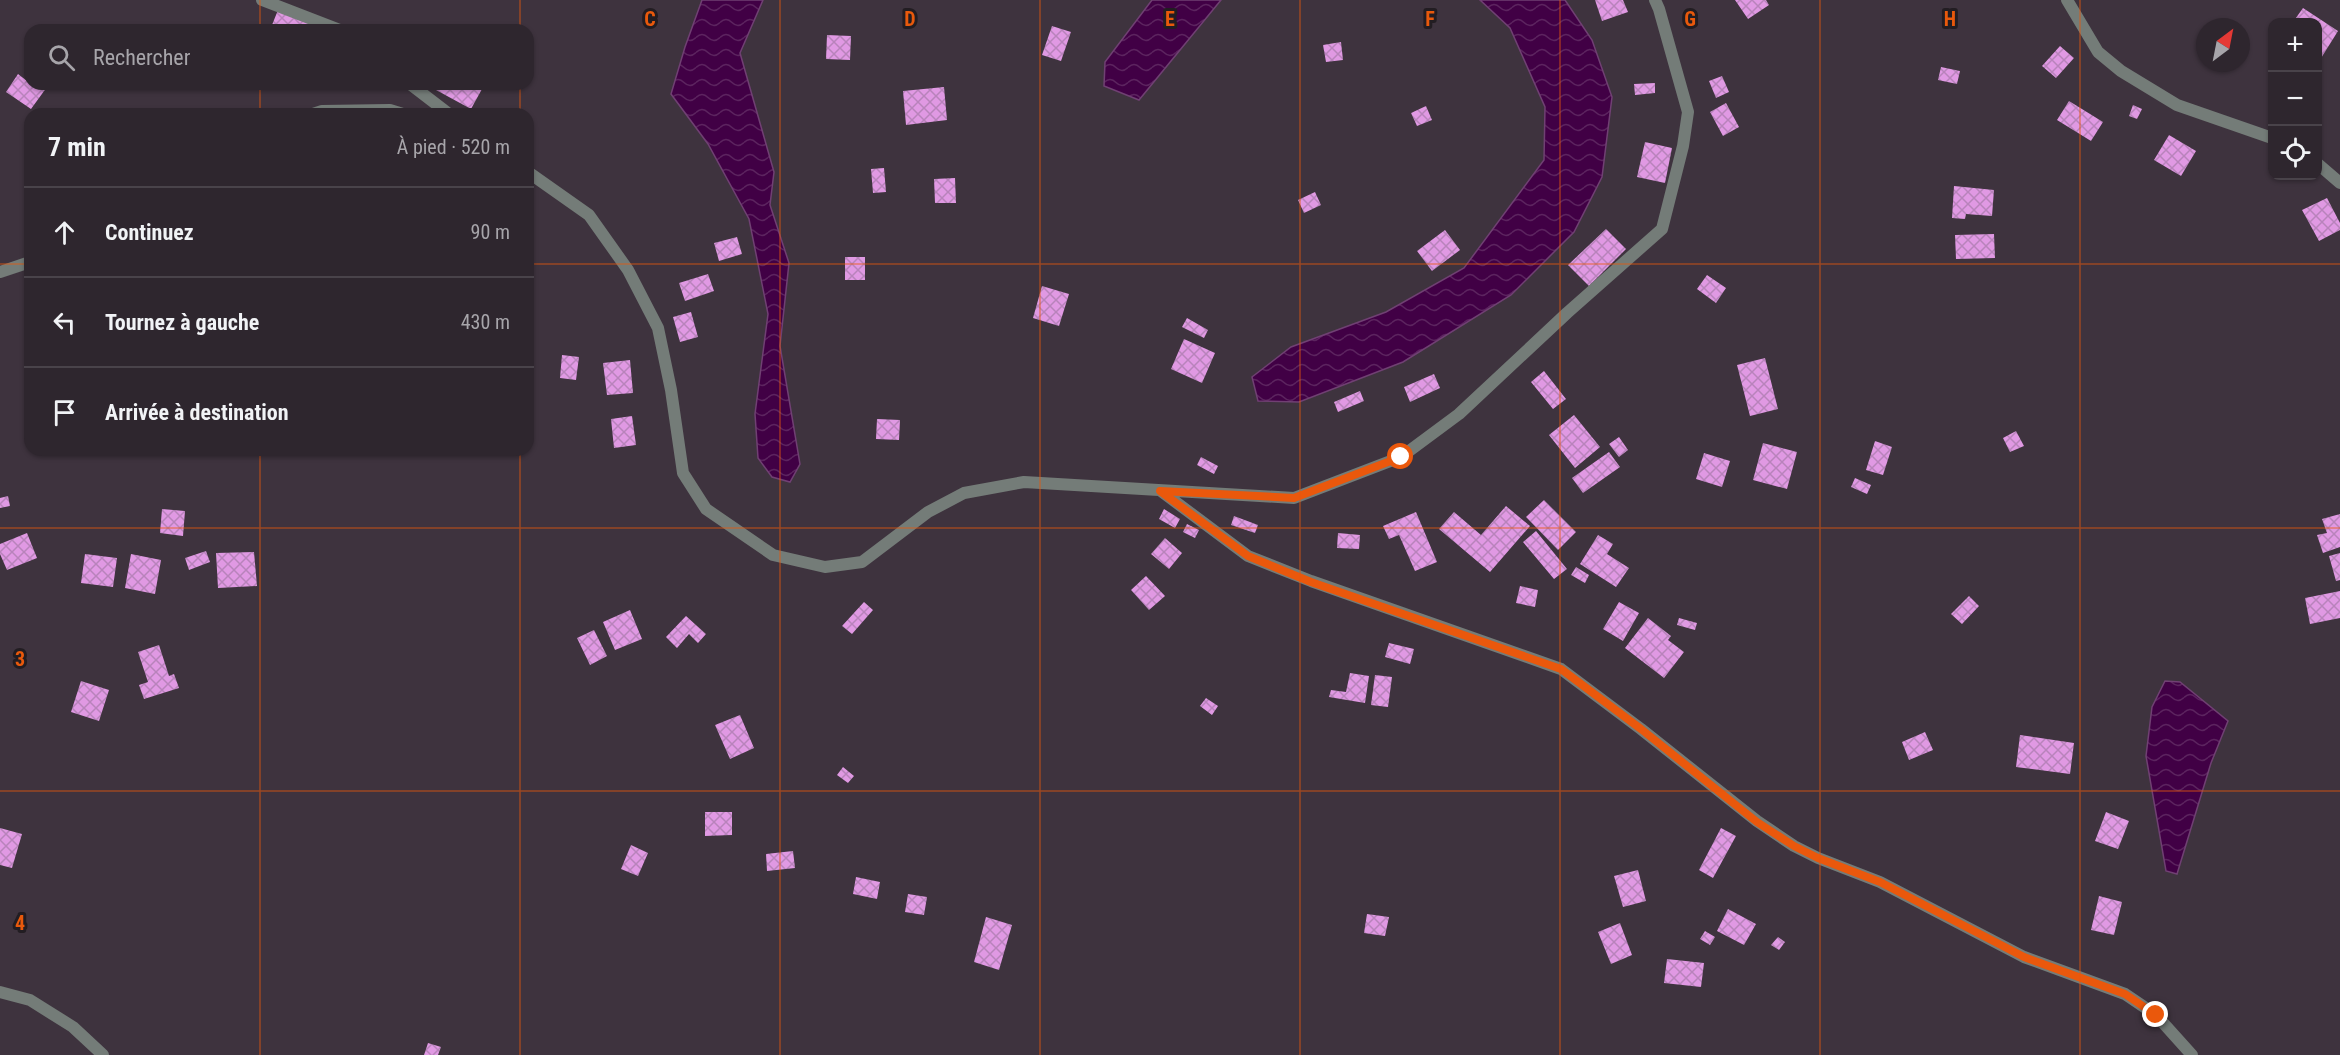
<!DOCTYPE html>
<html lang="fr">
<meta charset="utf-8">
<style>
body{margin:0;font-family:"Roboto Condensed",sans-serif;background:#362e36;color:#f1f3f6}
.controls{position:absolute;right:18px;top:18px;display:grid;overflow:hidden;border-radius:12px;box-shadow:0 2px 4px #0004}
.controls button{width:54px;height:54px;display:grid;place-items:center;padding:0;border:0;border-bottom:2px solid #49434a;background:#2e262e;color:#f1f3f6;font:30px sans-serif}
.compass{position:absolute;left:2196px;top:18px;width:54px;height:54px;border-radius:50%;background:#2e262e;box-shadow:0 2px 4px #0004;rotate:32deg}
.stop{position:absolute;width:18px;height:18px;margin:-14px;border:4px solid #ea580c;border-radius:50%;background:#fff}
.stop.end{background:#ea580c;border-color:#fff;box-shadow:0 2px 6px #0008}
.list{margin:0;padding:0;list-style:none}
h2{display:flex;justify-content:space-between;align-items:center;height:78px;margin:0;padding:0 24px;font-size:26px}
h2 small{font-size:20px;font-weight:400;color:#a7a5aa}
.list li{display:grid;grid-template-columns:39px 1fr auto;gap:18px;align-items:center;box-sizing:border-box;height:90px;padding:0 24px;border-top:2px solid #49434a}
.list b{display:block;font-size:22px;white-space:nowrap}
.list em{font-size:20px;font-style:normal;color:#a7a5aa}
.icon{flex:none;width:33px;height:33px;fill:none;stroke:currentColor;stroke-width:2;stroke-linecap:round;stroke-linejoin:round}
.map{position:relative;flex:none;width:2340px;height:1055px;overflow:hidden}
.search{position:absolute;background:#2e262e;box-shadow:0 2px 4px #0004;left:24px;top:24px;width:510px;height:66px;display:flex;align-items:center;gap:15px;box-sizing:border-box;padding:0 21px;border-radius:18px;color:#a7a5aa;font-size:22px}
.panel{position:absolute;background:#2e262e;box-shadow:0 2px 4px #0004;left:24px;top:108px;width:510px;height:348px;border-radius:18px}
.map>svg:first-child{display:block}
.water{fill:url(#water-waves);stroke:#704073;stroke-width:1.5}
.building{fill:url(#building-cross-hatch)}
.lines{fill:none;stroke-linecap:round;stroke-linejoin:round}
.minor{stroke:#747c78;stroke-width:12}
.route{stroke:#ea580c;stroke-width:8}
.grid{fill:none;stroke:#e8590c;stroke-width:1.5;stroke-opacity:0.55}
.grid-label{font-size:20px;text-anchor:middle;font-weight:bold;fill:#e8590c;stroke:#221d22;stroke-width:6;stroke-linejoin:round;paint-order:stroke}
</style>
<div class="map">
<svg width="2340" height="1055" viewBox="0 0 2340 1055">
<defs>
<pattern id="water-waves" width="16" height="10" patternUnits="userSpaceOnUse" patternTransform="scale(1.5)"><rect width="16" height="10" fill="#410045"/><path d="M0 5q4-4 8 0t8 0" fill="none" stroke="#5c245f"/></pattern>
<pattern id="building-cross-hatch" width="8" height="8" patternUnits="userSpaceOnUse" patternTransform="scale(1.5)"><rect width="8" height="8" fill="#e099e3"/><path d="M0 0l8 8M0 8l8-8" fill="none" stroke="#b883bb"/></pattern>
</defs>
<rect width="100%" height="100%" fill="#3e333e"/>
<path class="water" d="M702,0H763L740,53L774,172L770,205L789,263L780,346L800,464L790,482L772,477L758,458L755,414L768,314L749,219L708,144L671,94L685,47Z
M1152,0H1221L1139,100L1104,86L1105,62Z
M1480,0H1565L1592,40L1612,97L1602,177L1574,232L1511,295L1403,362L1299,402L1258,401L1252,377L1291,347L1386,312L1464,268L1544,160L1545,107L1510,28Z
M2165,681L2180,682L2228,721L2211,763L2177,874L2166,871L2146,756L2152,707Z"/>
<path class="building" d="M1595,0H1623L1628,12L1602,21Z
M1735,0H1766L1769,5L1748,19Z
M2303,8L2338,31L2318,63V22H2293Z
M278,10L312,24L309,30H270Z
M1052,26L1071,32L1061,61L1042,55Z
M827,35L851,36L850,60L826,59Z
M1341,42L1343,60L1326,62L1323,45Z
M2060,46L2074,58L2056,78L2042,66Z
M1941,67L1960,71L1957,84L1938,80Z
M18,74L27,81L30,77V84H42L47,87L31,109L6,92Z
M1722,76L1729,92L1716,98L1709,81Z
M1655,83V93L1635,95L1634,84Z
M425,84H473L482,89L471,109Z
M944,87L947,120L906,125L903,91Z
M2069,101L2103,122L2091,141L2057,120Z
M1726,103L1739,127L1723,136L1710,112Z
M2133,105L2142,109L2137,119L2129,116Z
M1426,106L1432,120L1417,126L1411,113Z
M2169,135L2196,151L2181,176L2154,160Z
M1645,142L1672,148L1665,183L1637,177Z
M884,168L886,192L873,193L871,169Z
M955,178L956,203H935L934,179Z
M1954,186L1994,190L1992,216L1966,214L1965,219L1952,218Z
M1315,192L1321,205L1304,213L1298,200Z
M2327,198L2340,223V230L2319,241L2302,210Z
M1606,229L1626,249L1589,286L1568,265Z
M1445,230L1460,250L1432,271L1417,251Z
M1994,234L1995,258L1956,259L1955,235Z
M737,237L742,254L719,261L714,243Z
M845,257H865V280H845Z
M708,274L714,291L685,301L679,283Z
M1707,275L1726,288L1716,303L1697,289Z
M1042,286L1069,294L1059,326L1033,318Z
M691,312L698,337L680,342L673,317Z
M1187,318L1208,330L1204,338L1182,327Z
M1184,339L1215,353L1202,383L1171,369Z
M562,355L579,357L576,380L560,378Z
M1765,358L1778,409L1750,416L1737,365Z
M630,360L633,393L607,395L603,363Z
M1544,371L1566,399L1553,409L1531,382Z
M1434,374L1440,388L1410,402L1404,387Z
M1360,391L1364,401L1338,412L1334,402Z
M1574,415L1600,447L1575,468L1549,435Z
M632,416L636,445L614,448L611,419Z
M877,419L900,420L899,440L876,439Z
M2016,431L2024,446L2010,452L2003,438Z
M1619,437L1628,450L1619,457L1609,444Z
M1875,441L1892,447L1883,475L1866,470Z
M1763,443L1797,452L1787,489L1753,480Z
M1609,452L1620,467L1583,493L1572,478Z
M1704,453L1730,461L1722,487L1696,479Z
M1201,457L1218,466L1214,474L1197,465Z
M1855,478L1871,485L1867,494L1851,487Z
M8,496L10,506L0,508V498Z
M1544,500L1576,532L1558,550L1526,517Z
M1506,506L1530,526L1490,572L1439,529L1454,512L1481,535Z
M162,509L185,511L183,536L160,533Z
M1164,509L1180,519L1175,528L1159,519Z
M1416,512L1437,562L1415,571L1399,535L1389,539L1383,526Z
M2340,514V547L2323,553L2317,535L2327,533L2322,519Z
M1234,516L1258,525L1255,533L1231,525Z
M1187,524L1199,530L1195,538L1183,532Z
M1536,531L1567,569L1554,579L1523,542Z
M27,533L37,558L7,570L0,554V544Z
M1338,533L1360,535L1359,549L1337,548Z
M1598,535L1613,544L1607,554L1629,568L1616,587L1580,564Z
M1165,538L1182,553L1169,569L1151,554Z
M206,551L210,562L189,570L185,558Z
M254,552L257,586L218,588L216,553Z
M2340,553V580L2336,581L2329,556Z
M85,554L117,558L113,587L81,583Z
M131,554L161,560L155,594L125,588Z
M1576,567L1589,575L1585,583L1571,575Z
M1146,576L1165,596L1149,610L1131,590Z
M1520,586L1538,590L1535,607L1516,603Z
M2340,591V618L2310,624L2305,598Z
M1969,596L1979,606L1962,624L1951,614Z
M864,602L873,610L852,634L842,626Z
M1619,602L1639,613L1623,641L1603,629Z
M630,610L642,639L615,650L603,622Z
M686,616L706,634L698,643L689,634L677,648L666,637Z
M1648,618L1671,636L1668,640L1684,652L1664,678L1625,648Z
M1679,618L1697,623L1695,630L1677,625Z
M594,630L607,656L590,665L577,638Z
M1389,643L1414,649L1410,664L1385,657Z
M159,645L169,676L174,674L179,688L144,699L139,685L148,682L138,652Z
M1350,673L1369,676L1365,703L1329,697L1331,690L1346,692Z
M1375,675L1392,677L1388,707L1371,705Z
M81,681L109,690L99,721L71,712Z
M1206,698L1218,706L1212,715L1200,706Z
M740,715L754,748L730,759L715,725Z
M1925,732L1933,750L1909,760L1902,742Z
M2020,735L2074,743L2070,774L2016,767Z
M843,767L854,776L848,783L837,775Z
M705,812H732V835L705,836Z
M2106,812L2129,821L2118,849L2095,841Z
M0,828L22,834L12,868L0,865Z
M1721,828L1736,836L1713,878L1699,870Z
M631,845L648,853L638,876L621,869Z
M793,851L795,868L767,871L766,854Z
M1638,870L1646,901L1623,907L1614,876Z
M856,877L880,882L877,899L853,894Z
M908,894L927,897L924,915L905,912Z
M2099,896L2122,902L2114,935L2091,930Z
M1728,909L1756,924L1744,945L1717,931Z
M1367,914L1389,917L1385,936L1364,933Z
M986,917L1012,925L999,970L974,962Z
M1620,923L1632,955L1611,964L1598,932Z
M1705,931L1715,937L1710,945L1700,939Z
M1778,937L1785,942L1779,950L1771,945Z
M1667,959L1704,963L1701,987L1664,983Z
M428,1043L441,1047L438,1055H424Z"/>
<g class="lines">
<path class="minor" d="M262,0L340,30
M2067,0L2098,52L2121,71L2177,105L2272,138
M410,84L449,114
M313,114L322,111L390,110L403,114
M2318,164L2340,183
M528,172L589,215L628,270L658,328L671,390L683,473L706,509L773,555L825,567L862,562L928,512L964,493L1024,482L1294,498L1401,457L1459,414L1567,313L1662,229L1683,146L1688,112L1659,9L1655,0
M0,272L30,262
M1161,491L1248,556L1311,581L1561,669L1641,729L1757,821L1794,846L1818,858L1880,882L2024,957L2125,994L2156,1015L2192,1055
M0,992L30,1000L73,1027L103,1055"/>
</g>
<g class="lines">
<path class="route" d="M1401,457L1294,498L1160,491L1248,556L1311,582L1561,669L1641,729L1757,822L1794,846L1818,858L1880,882L2024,957L2125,994L2156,1015"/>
</g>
<path class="grid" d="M260,0V30M520,0V30M780,0V1055M1040,0V1055M1300,0V1055M1560,0V1055M1820,0V1055M2080,0V1055M260,84V114M520,84V114M0,264H30M528,264H2340M260,450V1055M520,450V1055M0,528H2340M0,791H2340"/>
<g class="grid-label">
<text x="650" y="26">C</text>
<text x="910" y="26">D</text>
<text x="1170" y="26">E</text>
<text x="1430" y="26">F</text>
<text x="1690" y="26">G</text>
<text x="1950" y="26">H</text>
<text x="20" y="666">3</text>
<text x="20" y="930">4</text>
</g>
</svg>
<div class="controls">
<button>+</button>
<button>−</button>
<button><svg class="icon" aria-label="locate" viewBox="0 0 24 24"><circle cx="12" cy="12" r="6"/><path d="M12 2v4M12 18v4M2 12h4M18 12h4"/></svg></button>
</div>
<svg class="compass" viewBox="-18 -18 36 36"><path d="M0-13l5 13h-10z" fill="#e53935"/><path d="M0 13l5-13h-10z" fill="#a7a5aa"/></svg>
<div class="stop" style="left:1401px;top:457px"></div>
<div class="stop end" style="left:2156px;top:1015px"></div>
<div class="search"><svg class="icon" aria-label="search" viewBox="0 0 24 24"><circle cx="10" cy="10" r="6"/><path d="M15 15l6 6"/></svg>Rechercher</div>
<section class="panel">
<h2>7 min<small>À pied · 520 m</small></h2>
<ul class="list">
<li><svg class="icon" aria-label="ahead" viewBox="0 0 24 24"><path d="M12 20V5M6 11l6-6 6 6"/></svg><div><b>Continuez</b></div><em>90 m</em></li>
<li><svg class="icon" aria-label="left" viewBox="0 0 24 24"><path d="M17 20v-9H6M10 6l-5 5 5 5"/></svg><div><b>Tournez à gauche</b></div><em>430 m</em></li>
<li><svg class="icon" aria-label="arrive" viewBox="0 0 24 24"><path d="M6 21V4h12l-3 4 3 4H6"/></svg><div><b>Arrivée à destination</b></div></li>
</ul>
</section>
</div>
